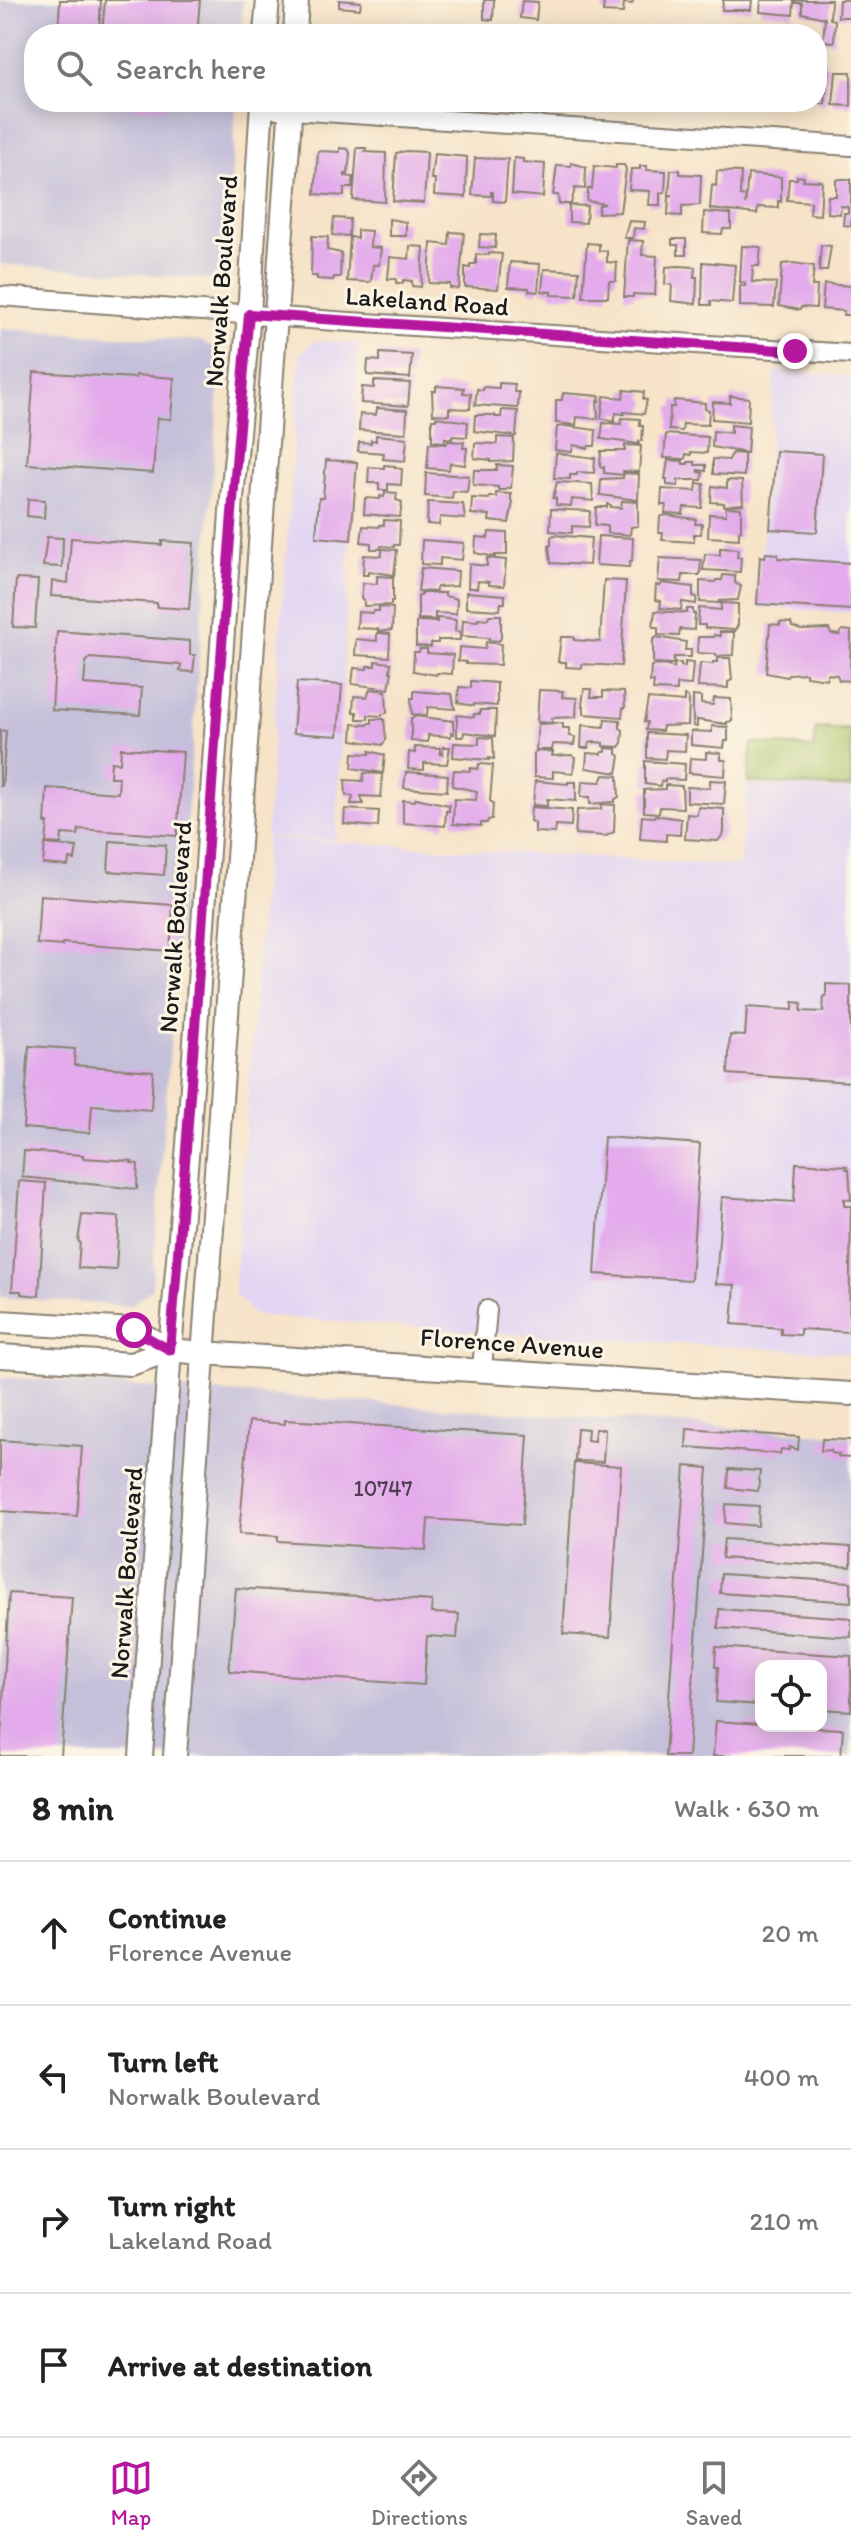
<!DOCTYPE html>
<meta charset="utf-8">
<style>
body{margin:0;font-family:Itim,sans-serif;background:#f6f6f6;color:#222}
.controls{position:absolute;right:24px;bottom:24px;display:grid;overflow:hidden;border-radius:16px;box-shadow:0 4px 20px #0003}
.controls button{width:72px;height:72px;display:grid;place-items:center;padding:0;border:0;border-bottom:2px solid #e0e0e0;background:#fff;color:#222;font:40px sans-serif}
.stop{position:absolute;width:24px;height:24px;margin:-18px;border:6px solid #b5179e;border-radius:50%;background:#fff}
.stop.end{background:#b5179e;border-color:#fff;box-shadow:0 2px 8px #0008}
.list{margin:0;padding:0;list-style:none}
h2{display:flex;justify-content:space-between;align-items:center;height:104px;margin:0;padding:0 32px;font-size:34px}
h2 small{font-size:26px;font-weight:400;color:#767676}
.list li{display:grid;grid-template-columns:52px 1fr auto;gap:24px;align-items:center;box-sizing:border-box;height:144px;padding:0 32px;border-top:2px solid #e0e0e0}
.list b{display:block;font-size:30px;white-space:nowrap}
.list p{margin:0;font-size:26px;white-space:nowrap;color:#767676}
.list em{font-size:26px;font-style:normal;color:#767676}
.icon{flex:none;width:44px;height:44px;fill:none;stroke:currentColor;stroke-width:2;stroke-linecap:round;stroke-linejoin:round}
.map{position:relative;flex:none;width:851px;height:1756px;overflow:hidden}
.search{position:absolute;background:#fff;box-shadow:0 4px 20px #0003;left:24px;right:24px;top:24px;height:88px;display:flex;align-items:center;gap:20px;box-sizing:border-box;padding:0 28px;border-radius:32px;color:#767676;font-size:30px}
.sheet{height:680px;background:#fff}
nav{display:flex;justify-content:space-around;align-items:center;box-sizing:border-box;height:112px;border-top:2px solid #e0e0e0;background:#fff;font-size:22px;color:#767676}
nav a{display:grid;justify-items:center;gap:4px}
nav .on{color:#b5179e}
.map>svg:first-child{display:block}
.built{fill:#e2d4f3}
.industrial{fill:#c5c0da;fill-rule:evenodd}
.green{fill:#abc66c;stroke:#647144;stroke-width:2}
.building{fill:#e3abeb}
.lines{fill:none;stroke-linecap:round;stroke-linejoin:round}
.minor-casing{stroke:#898072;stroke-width:22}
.major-casing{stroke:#898072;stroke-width:26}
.minor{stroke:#fff;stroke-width:18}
.major{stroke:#fff;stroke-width:22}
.route{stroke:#b5179e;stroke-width:10}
.labels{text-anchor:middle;stroke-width:6;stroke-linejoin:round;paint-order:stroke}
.number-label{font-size:22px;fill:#4e4050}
.street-label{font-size:26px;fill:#1c1c1c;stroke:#fcf5e5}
</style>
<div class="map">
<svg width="851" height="1756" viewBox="0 0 851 1756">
<rect width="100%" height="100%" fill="#fcf5e5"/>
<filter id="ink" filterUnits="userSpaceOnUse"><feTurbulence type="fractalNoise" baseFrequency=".0125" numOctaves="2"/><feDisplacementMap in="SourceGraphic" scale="16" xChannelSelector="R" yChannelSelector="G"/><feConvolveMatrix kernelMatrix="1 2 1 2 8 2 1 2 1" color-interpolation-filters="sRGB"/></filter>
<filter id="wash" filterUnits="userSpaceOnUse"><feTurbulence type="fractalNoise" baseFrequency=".006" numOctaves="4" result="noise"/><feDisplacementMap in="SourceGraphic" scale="32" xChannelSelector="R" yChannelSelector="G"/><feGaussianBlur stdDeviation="1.8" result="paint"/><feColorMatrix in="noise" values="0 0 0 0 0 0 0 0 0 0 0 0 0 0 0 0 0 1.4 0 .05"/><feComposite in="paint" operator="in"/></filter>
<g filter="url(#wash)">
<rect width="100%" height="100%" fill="#f6e3c8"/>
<path class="built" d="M315,341L359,344L336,840L266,837L300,354Z
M775,371L851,376V613L758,607Z
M747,784L851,790V1353L522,1335L253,1315L234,1293L266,838L739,866Z"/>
<path class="industrial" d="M0,0H243L241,34H34V102H236L226,266L210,279L0,264Z
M0,329L200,341L216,349L220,374L152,1288L131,1306L0,1297Z
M0,1377L851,1436V1756H0ZM761,1666H821V1726H761Z"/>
<path class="green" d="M816,728L851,730V788L748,782L752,743L814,748Z"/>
<g id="blocks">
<path class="building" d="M60,0H101L99,34H58Z
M105,0H200L197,34H102Z
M339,0L361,2L360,9L339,7Z
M484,0H494L493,20L484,19Z
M604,0H633L632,4L624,3L623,13L603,12Z
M723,0H752L751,10H722Z
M761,0H794L793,15L760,12Z
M795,0H831L830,19L835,20L834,42L823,41L825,18L802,13V3L794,2Z
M839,0H851V17H838Z
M522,1L538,2L536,20L520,18Z
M817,64L829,65L825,104H817Z
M836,72H851V106L833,105Z
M98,102H165L164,109L98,105Z
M340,148L348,149L350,153L348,174H345V176L353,177L352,188H344V196L315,194L318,151L340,152Z
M357,148H366L365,152L386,153L385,202L353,200Z
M406,151L427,152L424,203L393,201L396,153Z
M434,154L467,157L466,197L434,195L435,179H431Z
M475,158L508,159L505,202L493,201V192H491V196L472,195Z
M514,158L523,159V162L545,164L543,197L512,194Z
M571,163L586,167L585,189L575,188L571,204H559L558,195H553L557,165L571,166Z
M616,165H624L626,169L620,212L598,213L599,205L605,204L587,201L588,189H592L594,166L616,168Z
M640,166H647V170L666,171L665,192L660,193V205H649L650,191L629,190L631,169H640Z
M671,170H680V174L701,175L700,205L682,206V216L668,215L669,197L673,195H669Z
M717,171L741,172L740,196L746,197L745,205L748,174L781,177V202L778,201V208L758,207L757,214L710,209L712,185L716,186Z
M797,176L804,177L803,180L822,181L820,215L810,214L811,202L787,200L789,179H797Z
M840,179H851V226L843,225L844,213H848V207L841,206L840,214L827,213L828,196H836V180Z
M569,205L587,206L586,223L569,222Z
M704,212L731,214V229H723L722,234L703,233Z
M334,218L350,219L349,236L332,235Z
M389,219L406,222V236H389Z
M629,221L645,222L644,229L634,228L633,238H624Z
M357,230L371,231L370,247L381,248L379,265H373L371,281L368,282L347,281L350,237L357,238Z
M450,232L464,233L459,289L450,288V284L429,283L431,243L449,245Z
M480,234L496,235L495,248L479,247Z
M312,236L328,237L327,250L341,253L340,277H334L333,280L317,279V276H311Z
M672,239H686V255H678V245H672Z
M628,240L643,241L642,255L657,256L655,295L633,294V297H624Z
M587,243L599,244V251H607V262L617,263L616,281H609L608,297H583Z
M821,245L831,246L827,271H819Z
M410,246L424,247L421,287L412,286V281L403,280V283H396V279H388L390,257L409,259Z
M742,246L761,247L759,266H753L752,282L776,283L774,307L740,306V286H745V283L740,282Z
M489,253L502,254L498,289L465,287V267L470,268V264H476V254L489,255Z
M510,262L540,264L538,292L529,291V288L508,287Z
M703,262L735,265L732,303L711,301V305H702Z
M793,263L814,266L812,286H817L816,308L801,307L800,310L779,306L782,264Z
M679,266L695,267L694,277H697L696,304L671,301L672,285L665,284L666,267Z
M544,269L579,271L577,296L551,295V292L542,291Z
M824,284L851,286V315H843L844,311L822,309Z
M380,353L412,355L410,378L367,375L368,360L380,361Z
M34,372L135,378L136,375L174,378L171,419L157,418L153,473L27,464Z
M374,381L410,383L408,406L361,403L362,387L374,388Z
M499,383L515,384L514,392H519L518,408L475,405L477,389L483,390V387L499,388Z
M436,386L464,388L463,393L471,394L470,409L449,408V415L433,414L432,391H436Z
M624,390L644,392L643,399L647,400L644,414L624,412V414L616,413L614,422L601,418L604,396L623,398Z
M563,393L600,396L599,401L597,400L598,419L577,417L576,425L556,423V400H562Z
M730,396L749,398L748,422L712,419L713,402L730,403Z
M674,400L705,403V409L709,410L708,425L683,424L682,431L669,430L670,407H674Z
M377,408L407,410L406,433L359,430L360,414L376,415Z
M502,410L518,411L516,436L474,431L475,415H495V417H501Z
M436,417L468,422L467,437L452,436V439L445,438V442L432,441V419H436Z
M622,418L640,419V426H643L642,441H639V444L601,439L603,423L621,424Z
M731,425L749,427L747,453L712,447L713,431L731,433Z
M567,426L596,430L595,446H589L588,448L573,445L572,452L555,450L557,427Z
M666,434L708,437L707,453L691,452V455L686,454L685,459L664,458Z
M376,435L407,438L405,461L383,459L384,453L358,451L359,442L371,443V440L376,441Z
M497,437L514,438L513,461L491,462V460L474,458L475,443L497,444Z
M448,441L464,442L463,448H467L465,465L450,463L449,470L427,468L429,443L447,444Z
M625,445L641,446L639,472L623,471V475L604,473V467H600L601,451H625Z
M776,451L822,454L817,532L770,529Z
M556,453L595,458L594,473L577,472V475H570V479L554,478Z
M732,453L744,454V476L713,474V459L729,460Z
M326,460L357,462L351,540L316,537L319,498H323Z
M668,460L683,461V464H688V462H695V465H706V471L698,470V472L703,473L702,480H678V486L667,485V479H665Z
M384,465L395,466V468L402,469L401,485L388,484V490H379V483H368L369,467L384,468Z
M497,465L513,466L511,488H507L506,490H498V487L473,485L474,470H497Z
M426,473L469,476L467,492L453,491L452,498L425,496Z
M624,473L639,474L638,500L600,495L601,479L623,478Z
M727,480L742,481L743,504L724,506V503L711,502L712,486L727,488Z
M557,482L592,484L593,501L572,499L571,506L556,505V498H553Z
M697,483L704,484L702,508L684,507L683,514L665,513L666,505H661L662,489L696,491Z
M385,492L397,493L396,500L402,502L400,517L364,514L365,498L380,499V496L384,497Z
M496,493L511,494V501L513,502L509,523L489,521L490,515L471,514L472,498L489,499V497H496Z
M28,499L45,500L44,518L27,516Z
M622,501L638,502V526L631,527L630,535L607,533V526L595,525L596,507H607V504L611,505V507L621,508Z
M428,502L463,504L465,519L440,517L439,525L427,524Z
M726,507L741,508V530L739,531V539L708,537L709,514L726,515Z
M551,509L590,511L589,527L572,526V533L550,531Z
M666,515L696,519L695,524H702L701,534H694V542L662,540L663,533H659L660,517Z
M384,520L400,521L399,545H394V547L381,546L380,549H371V543L361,542L363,526L379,527V525H384Z
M489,532L507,533V555H495V557L475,553L476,537L488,538Z
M554,535L591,538L589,565L551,563L549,546L551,545V537Z
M598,536L633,538L632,561H630L629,567L596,565Z
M47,537L63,538L62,567L43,566Z
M71,538L162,545V541L194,543L189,609L157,607V603L51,596L52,581L68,583Z
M422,540L464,543L462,560L440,558V565L421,564Z
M720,548L738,549L737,557H741L740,572L703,570L705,554L720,555Z
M382,549L397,550L394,575L368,571V575H363L364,555L382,556Z
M766,553L778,554V558L851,563V610L757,604L760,556L765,557Z
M487,558L506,560L504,586L489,585V582L478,581L477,588H468L469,564L487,566Z
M660,558L701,560L700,575H683L682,582L658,581Z
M421,568L458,571L457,586L437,587L435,592L418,591Z
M723,575L735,576V583L741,586L738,600L719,601V603L700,602V581L715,582L716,580H722Z
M377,576L393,577V601H391V605L364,606V600L361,599L363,583L377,584Z
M16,579L38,580L35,628L13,627Z
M604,580L626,581L621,666L582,664V668L566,667V662H558L561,637H574V640L600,642Z
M662,583L693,587V596L697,597L696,604L682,602L681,610L660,608L661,601L655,600L656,585L660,586Z
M466,592L505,595V603H501L500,610L466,608Z
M421,593H445V596L457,599L456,614L435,613V620L418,619V596H421Z
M721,603L738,604V625L735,630L705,628V625H698L699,608L721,610Z
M379,607L393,608L392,630L378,632V629L357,628L358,612L372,613L373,611H379Z
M687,609H693V614H695L694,630L680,629L679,636L658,635V627H653L655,611L687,613Z
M489,615H501V638L499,641L489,640V638L462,636L463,620L478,621V618L488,619Z
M437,618L456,620L455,631L460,632V640H438V643H431V647L416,646V623L419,621L437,622Z
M780,622L791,623L792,627L801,630L829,629L831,634L840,635L842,630L851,631L850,681L839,680L837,675L828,674L826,679L806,676V673L789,674L787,677L766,673L770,624L780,625Z
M57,631L190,641V655H195L193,672L180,671L181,665L90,658L86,662L84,684L142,688L140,715L52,710Z
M720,632H734L733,655L716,656V654L697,653L698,637H714V635L720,636Z
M377,633L390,634L389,657L355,655L356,639L377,641Z
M656,637L686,642L685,650H691V657H674L673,664L653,663V640Z
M486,642L501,644L500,665L466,664V662L458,661L459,647L485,649Z
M420,649H427V653L453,655L452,674L437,673L436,675L413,671L414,652H419Z
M718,658H730L732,680L728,682V688L698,687L700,663L713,664V662H718Z
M375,661L391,663L390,672H392L389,689L352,684L354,668L367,669V666H375Z
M685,662L693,663L691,685L677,684V691L653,690L654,682H650L651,666L664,665L674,668L675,663H681V666L685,667Z
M471,681L497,683V706L474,704V706L458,703L459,687L471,688Z
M297,682L342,685L338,736L293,733Z
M370,689L386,691L387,713L382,714V716L368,715V719H357V712H353L354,696L367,697Z
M584,689H592L591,697H603V691L624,692L625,708H623L622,717L584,714V706H582Z
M539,690L563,691L562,697L577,698L576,717L552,718V723L537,722Z
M414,691L452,694L455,709L428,707L427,715L412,714L411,698H414Z
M684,696L688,697L689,702L688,725L663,726L662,731L646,730L647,722H644L648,699L684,702Z
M693,696L701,697V704L713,705L714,698L731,699L732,721L727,722V724L697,720V727L693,726Z
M480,710H496L495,736L464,732L463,737H457V715L474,717V714H480Z
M415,716L453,721L454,734L451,733V737L428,735V742L411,741V718Z
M372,719H384L386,740L382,745L352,740L353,724L368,725L369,723H372Z
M605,719L620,720V728L623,730L622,743L619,747L603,746V743L595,742L589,743L588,748H581L582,725L604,727Z
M558,723L563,724V728H569V736L575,737L574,745L553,744L552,750H536L538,724Z
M712,726L728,727V741H725L724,748L691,745V731L712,732Z
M0,730L6,731L2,786H0Z
M647,733L686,735L685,751L666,750L665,759L647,758Z
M479,737L493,738L494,759L489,758V760L453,757L454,743L479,744Z
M415,747L440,748V754H443V747H450L447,764L424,763V770L408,769L409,752L415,753Z
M121,748L183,752L177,836L79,829L78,835L62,834L61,844L46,843L48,823H45L47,788L118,793L119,777H110L111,762L120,763Z
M606,748L617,749V754L620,756L617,773L586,768L587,753L602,754V752H606Z
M370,751L385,755L383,773L352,768L353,753L370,754Z
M536,751L553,752L552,756L572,755L575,758L573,773L553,771V778L534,777V754Z
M706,752L721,753V760H726L725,776L689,773L690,758L706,759Z
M645,761L685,764L684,780L665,779V782L661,781L660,786L645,784Z
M479,764L493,765L490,801L493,803L492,819L488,820L487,823H481V826L453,824L454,799L476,800L477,791L452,786L454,770L470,771V768L478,769Z
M406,772L448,775L447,791L404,788Z
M364,773L382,774L381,797L361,796L363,804H351L353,796L346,795L345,780L363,781Z
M604,775L618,776L619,797L615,799V802L590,804V797H581L582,781L601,782Z
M710,780L726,781L724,804L687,802V787L710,788Z
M535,781L568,784V782H576V801L547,799V806L533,805Z
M665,785L682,786L683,808L660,807L659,813L644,812V790L665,789Z
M416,798L449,805V811H446L445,826L403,823V800L415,801Z
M602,804L615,805L614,832L606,836L575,834L577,810L601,809Z
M531,807L572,810L571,826L556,825L555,833L535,832V823L530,821Z
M698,807L724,809V833L718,841L685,839L687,814L697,815Z
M345,809L379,811L378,827L344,824Z
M655,815L681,819L680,835L666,834V841L640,839L642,816L654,817Z
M110,841L166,845L164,875L108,871Z
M45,844L77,847L75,860L69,859L68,866L43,864Z
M40,895L173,905L170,951L62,943V946L37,944Z
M826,984L851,985V1082L728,1074L730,1035L745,1036L747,1007L793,1010V1002L802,1003L801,1011L823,1012L824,996L826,997Z
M29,1046L75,1049L74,1065L153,1071L151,1110L92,1105L90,1133L23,1128Z
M604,1137L700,1144L691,1280L595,1274Z
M24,1151L83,1155V1158L132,1161L131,1163L138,1164L137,1189L22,1177Z
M796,1163L847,1166L846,1169H849L851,1200L844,1199V1206H851L849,1332L800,1329V1335L781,1334V1328L732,1324L735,1285L716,1284L722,1197L794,1202Z
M19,1181L46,1183L39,1296L21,1294V1291H12Z
M82,1215L119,1217L116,1270L78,1268L80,1242L78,1241Z
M285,1420L528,1435L522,1525L428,1519L426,1550L278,1541V1536L239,1534L249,1421L285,1424Z
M577,1428L588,1429L587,1440L594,1441L595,1429H605L603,1462L575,1461Z
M687,1429L799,1437L798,1450L789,1447V1450L781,1449L780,1454L686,1447Z
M822,1439L851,1440V1458L838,1457L839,1454L831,1453V1450L821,1451Z
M0,1440L82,1446L77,1516L0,1511Z
M574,1463L621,1466L610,1637L563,1634Z
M685,1466L708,1468L688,1756H665Z
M729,1469L760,1471L758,1491L728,1488Z
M726,1504L759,1506L758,1526L725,1523Z
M724,1539L851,1547V1567L722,1558Z
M721,1574L851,1582V1602L720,1593Z
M236,1588L432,1601L431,1613L459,1614L457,1638L427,1636L424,1685L229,1671Z
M9,1593L72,1597L61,1756H0Z
M719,1609L851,1618V1637L718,1628Z
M716,1647L851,1656V1711L821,1709V1666H761V1705L716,1702L718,1667H715Z
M716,1721L761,1724V1726L843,1729L841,1756H713Z"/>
</g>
</g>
<g filter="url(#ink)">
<use href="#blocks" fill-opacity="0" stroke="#898072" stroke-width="2"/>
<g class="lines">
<g class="minor-casing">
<path id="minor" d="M261,108L851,146
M0,296L335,321L851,354
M482,1369L487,1310"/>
</g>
<g class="major-casing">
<path id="major" d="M265,34L268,0
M295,34L297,0
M0,1322L134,1330L170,1350L202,1353L851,1394
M0,1356L131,1364L170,1350
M141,1756L170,1350L188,1145L232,498L249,314L262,102
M175,1756L291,102"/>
</g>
<use href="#minor" class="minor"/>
<use href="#major" class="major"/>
</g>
</g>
<g class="lines" filter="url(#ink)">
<path class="route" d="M134,1330L170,1350C200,1005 217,659 249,314L795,351"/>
</g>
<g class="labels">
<g class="number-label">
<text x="383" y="1496">10747</text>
</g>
<g class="street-label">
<text transform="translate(221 281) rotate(-86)" y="9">Norwalk Boulevard</text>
<text transform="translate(427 301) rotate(4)" y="9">Lakeland Road</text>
<text transform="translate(175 927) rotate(-86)" y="9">Norwalk Boulevard</text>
<text transform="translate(512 1343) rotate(4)" y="9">Florence Avenue</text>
<text transform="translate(126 1573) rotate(-86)" y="9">Norwalk Boulevard</text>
</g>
</g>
</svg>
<div class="controls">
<button><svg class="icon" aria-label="locate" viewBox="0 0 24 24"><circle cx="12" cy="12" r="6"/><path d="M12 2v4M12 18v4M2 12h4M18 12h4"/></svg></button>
</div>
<div class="stop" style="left:134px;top:1330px"></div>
<div class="stop end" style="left:795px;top:351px"></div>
<div class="search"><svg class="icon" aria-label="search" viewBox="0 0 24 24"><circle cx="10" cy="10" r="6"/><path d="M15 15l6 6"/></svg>Search here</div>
</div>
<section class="sheet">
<h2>8 min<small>Walk · 630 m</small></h2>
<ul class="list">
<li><svg class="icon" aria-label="ahead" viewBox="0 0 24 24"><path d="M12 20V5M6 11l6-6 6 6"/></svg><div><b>Continue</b><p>Florence Avenue</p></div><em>20 m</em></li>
<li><svg class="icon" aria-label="left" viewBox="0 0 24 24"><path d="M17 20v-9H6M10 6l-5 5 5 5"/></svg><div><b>Turn left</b><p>Norwalk Boulevard</p></div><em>400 m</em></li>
<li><svg class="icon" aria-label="right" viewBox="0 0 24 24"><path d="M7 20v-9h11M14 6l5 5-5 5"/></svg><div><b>Turn right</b><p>Lakeland Road</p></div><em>210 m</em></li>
<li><svg class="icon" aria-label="arrive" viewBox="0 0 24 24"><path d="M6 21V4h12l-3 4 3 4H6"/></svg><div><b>Arrive at destination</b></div></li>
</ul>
</section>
<nav>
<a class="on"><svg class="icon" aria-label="map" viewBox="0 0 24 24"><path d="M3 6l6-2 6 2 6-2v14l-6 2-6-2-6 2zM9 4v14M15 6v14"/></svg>Map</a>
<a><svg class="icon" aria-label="directions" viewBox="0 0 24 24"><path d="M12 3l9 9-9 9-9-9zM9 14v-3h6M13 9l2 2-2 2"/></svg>Directions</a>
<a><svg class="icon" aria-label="saved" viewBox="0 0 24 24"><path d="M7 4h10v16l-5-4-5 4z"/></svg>Saved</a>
</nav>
